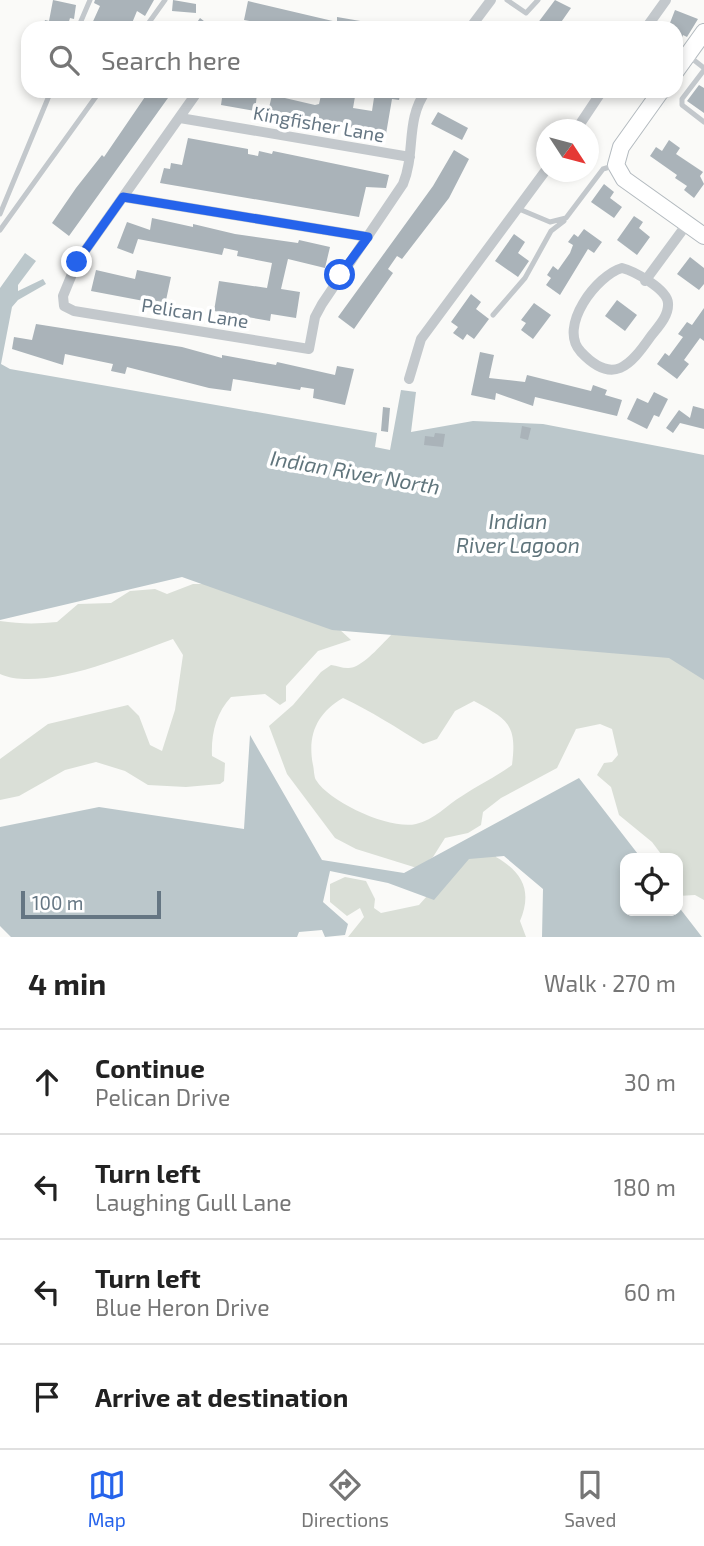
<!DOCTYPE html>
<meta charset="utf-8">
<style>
body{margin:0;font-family:"Exo 2",sans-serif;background:#f6f6f6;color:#222}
.controls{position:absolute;right:21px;bottom:21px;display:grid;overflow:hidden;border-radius:14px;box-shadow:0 4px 10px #0003}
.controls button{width:63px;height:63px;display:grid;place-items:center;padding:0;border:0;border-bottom:2px solid #e0e0e0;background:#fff;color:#222;font:35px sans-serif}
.compass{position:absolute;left:536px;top:119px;width:63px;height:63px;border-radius:50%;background:#fff;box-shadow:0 4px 10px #0003;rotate:126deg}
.scale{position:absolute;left:21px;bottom:18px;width:140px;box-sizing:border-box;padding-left:7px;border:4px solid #657683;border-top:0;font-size:19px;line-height:24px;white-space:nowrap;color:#657683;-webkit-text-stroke:5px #fff;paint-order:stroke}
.stop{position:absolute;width:21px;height:21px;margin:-16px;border:5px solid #2563eb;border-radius:50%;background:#fff}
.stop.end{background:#2563eb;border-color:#fff;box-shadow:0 2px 7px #0008}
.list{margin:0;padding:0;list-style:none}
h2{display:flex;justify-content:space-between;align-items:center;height:91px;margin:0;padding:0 28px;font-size:30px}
h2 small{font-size:23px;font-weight:400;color:#767676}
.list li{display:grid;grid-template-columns:46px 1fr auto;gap:21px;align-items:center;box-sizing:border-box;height:105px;padding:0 28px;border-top:2px solid #e0e0e0}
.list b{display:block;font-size:26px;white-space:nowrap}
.list p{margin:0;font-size:23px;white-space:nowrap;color:#767676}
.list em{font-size:23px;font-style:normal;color:#767676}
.icon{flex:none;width:38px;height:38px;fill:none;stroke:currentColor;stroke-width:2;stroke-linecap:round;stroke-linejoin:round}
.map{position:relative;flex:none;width:704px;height:937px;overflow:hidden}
.search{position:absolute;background:#fff;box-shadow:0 4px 10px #0003;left:21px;right:21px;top:21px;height:77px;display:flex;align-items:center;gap:18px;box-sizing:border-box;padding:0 24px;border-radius:21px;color:#767676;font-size:26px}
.sheet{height:511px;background:#fff}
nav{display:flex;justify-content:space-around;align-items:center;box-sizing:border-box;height:98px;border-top:2px solid #e0e0e0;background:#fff;font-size:19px;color:#767676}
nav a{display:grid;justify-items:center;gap:4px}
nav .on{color:#2563eb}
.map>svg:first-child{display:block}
.green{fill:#dadfd7;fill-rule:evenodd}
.water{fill:#bbc7cb}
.building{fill:#aab3b9}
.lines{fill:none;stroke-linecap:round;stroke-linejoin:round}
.secondary-casing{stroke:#b3babf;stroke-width:18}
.lane{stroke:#c3c8cc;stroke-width:5}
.street{stroke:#c3c8cc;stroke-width:10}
.secondary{stroke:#fff;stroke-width:16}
.route{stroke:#2563eb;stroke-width:9}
.labels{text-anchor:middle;stroke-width:7;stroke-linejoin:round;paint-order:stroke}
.street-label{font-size:19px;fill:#657683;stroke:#fff}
.water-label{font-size:21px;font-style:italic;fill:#60757c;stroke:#fff}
</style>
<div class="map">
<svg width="704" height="937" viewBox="0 0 704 937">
<rect width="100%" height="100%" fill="#fafaf8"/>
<path class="green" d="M193,584H206L338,628L351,640L318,651L286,686V701L280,705L265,694L231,697C216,713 211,734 212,756L225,763L224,781L220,784L186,787L148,785L125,771L96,762L65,770L19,796L0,800V759L48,724L128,705L139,716L150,745L162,751L175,710L183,655L173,639C131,654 42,693 0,674V621C20,624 37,624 57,622L78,604L111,603L130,591L155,589L167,594Z
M393,633L653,647L704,678V900L695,895L678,896V858H664L652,842L619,815L611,787L597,775L604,763L612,762L618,755L612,729L600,724L576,729L557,768L501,798L483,812L481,825L468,833L445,838L433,857L417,868L356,849L335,838L287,774L269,726L293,705L321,672L331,665C339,666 345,670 354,667C367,662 383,643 393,633ZM343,698C371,711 397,728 423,744L437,739L455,711L474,701C509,720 517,725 512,765C496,777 478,785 462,796C447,805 434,820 416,824C391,830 330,803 316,780C314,777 314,769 313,765C307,735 317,713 343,698Z
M496,853V857C524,873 532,892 520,921L526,937H348L364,917L360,908L347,916L330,902V884L345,877L366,881L375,899L374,908L381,913L419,905L461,858Z"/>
<path class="water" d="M25,253L36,261L18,285V291L43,279L46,284L18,300L12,307L1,364L10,369L377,433L375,447L390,450L401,390L416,392L411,432L473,421L543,424L704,455V680L669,658L332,630L182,577L0,620V288Z
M250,735L322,860L404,873L579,778L641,858H625V911H678V906L702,937H542L543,889L504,856L469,859L434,900L388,883L330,871L323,902L348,924L345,935L325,937L322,930L299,932L297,937H11L0,926V827L99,807L244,829Z"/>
<path class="building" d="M53,0L76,5L74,19L70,18L67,28H43L45,20L49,21Z
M95,0H154L145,16L137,11L130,28H90L100,6L94,3Z
M173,0L196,4V13L172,11Z
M555,0L571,8L557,28H534Z
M248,1L337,22V17L378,24V28H288L244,20Z
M675,10L698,19L687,37L683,35L676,53V28H668Z
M200,18L213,28H193Z
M699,85L704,88V113L687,101Z
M149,91H173L69,236L52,223L76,188L102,155L104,157Z
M223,91L257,94L255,111L221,105Z
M322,91H356L353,108L372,111L375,91H401L399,100L392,99L386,134L268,112L272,95L315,105L319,104Z
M438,112L468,128L462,140L431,124Z
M188,138L248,149V154L258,156L259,151L272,154L273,151L389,175L386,188L366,187L359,217L160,183L164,168L170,169L171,163L182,165Z
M669,140L680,148L676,154L703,172L700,176L704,184L694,198L684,190L687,186L675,178L677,175L650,156L656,147L662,151Z
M454,150L469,159L449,198L402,259L397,256L388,269L393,273L354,329L338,317L433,186Z
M604,184L614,192L610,198L622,207L614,218L591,202Z
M634,216L643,222L639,228L650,237L637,255L617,240Z
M152,218L193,227V224L235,234L298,243L299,240L330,247L325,268L288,259L281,289L300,292L296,318L271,314L270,321L214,311L219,281L267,288L272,263L237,256L238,251L224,248L222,255L138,239L133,254L117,248L127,222L150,230Z
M584,229L602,242L594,253L588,249L560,295L546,285L551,278L547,275L553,266L558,270L570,253L573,245L568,242L574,234L578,237Z
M514,234L525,242L518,253L529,261L518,277L495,261Z
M690,257L704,268V284L699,290L677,274Z
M96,270L135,279L137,270L171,277L165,305L91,291Z
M471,294L481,302L476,309L489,319L474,339L467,334L463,340L453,333L458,327L451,322Z
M617,300L637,315L625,331L605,316Z
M534,303L551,315L533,339L521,330L526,323L521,320Z
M704,308V341L700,338L684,360L689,364L677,379L657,364L665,353L669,356L683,337L678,334L687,322L692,325Z
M36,324L182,347L222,358V355L276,365L277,362L335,375L337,366L354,369L345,405L313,398L314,389L301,387L300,390L233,379L231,391L209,388L127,367L125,374L111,371L113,364L65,354L63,365L12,349L14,337L32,340Z
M480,352L494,355L489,378L525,382L527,375L591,391L593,385L607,390L605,395L622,400L617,416L535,397L533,406L496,393L495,400L471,395Z
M654,392L668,399L659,417L654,415L647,429L627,419L637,398L648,403Z
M693,406L704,409V429L680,423L673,433L666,428L679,410L690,418Z
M383,407L390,408L388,432L381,431Z
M522,426L531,428L528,440L520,438Z
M435,433L445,434L443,447L424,445L425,436L434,437Z"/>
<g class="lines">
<g class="secondary-casing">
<path id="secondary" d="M676,71L704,32
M661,91L621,147L616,165L624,179L704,236"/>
</g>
<path class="lane" d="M507,0L526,13L538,0
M78,28L90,0
M145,28L165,0
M690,57L704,68
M704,70L682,99V105L704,122
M519,209L550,222L566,218L603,169L613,166
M0,214L51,91
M0,230L100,91
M493,315L525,278L551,231L564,221"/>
<path class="street" d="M470,28L491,0
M646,28L666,0
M198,91L77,262L63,296L64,306L74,311L309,349L315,317L322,304L403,184C416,153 405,120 426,91
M180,118L410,157
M576,130L602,91
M123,197L368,237
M622,268C634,271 667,289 668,303C669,316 658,327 651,336C630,366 613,386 581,352C557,327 597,275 622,268Z
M645,281L687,224
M409,379L421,339L546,170"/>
<use href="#secondary" class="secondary"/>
</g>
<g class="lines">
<path class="route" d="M77,262L123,197L368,237L340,275"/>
</g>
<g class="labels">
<g class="street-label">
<text transform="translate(319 124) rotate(10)" y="7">Kingfisher Lane</text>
<text transform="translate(195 313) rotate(9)" y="7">Pelican Lane</text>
</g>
<g class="water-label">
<text transform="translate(355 473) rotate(10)" y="7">Indian River North</text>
<text x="518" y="529">Indian<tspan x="518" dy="24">River Lagoon</tspan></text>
</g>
</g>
</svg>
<div class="controls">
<button><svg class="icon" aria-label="locate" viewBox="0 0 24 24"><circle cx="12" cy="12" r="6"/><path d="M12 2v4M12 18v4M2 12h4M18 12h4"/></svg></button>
</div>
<svg class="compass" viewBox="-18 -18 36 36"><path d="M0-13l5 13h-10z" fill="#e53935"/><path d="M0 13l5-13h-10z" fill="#767676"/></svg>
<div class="scale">100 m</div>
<div class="stop" style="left:340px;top:275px"></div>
<div class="stop end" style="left:77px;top:262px"></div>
<div class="search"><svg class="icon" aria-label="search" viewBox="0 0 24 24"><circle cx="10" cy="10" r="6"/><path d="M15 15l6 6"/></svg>Search here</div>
</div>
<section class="sheet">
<h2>4 min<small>Walk · 270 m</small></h2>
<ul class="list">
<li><svg class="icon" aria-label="ahead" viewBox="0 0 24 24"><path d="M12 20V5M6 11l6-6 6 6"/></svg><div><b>Continue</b><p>Pelican Drive</p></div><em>30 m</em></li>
<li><svg class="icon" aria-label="left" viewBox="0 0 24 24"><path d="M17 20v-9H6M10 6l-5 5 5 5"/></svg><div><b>Turn left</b><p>Laughing Gull Lane</p></div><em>180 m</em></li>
<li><svg class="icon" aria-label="left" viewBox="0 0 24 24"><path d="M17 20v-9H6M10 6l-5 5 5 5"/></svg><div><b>Turn left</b><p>Blue Heron Drive</p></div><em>60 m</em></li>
<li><svg class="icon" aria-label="arrive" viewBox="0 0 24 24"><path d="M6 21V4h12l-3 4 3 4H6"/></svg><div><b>Arrive at destination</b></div></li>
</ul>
</section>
<nav>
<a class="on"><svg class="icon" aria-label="map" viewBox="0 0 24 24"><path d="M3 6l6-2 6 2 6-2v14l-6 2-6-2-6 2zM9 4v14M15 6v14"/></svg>Map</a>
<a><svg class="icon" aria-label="directions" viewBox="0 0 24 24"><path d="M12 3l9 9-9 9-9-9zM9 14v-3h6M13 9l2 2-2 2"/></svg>Directions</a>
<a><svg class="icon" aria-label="saved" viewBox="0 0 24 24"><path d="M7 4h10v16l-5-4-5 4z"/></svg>Saved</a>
</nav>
